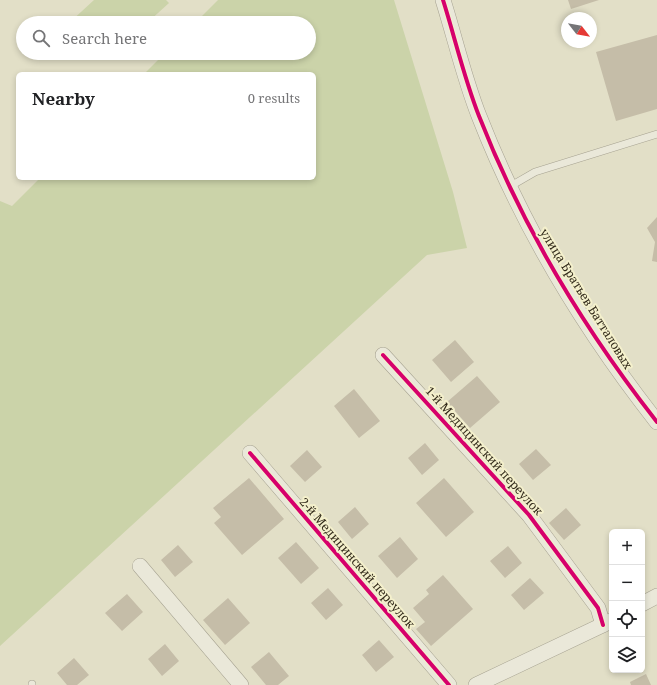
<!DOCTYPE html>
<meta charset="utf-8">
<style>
body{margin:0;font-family:"Noto Serif",serif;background:#f6f6f6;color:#202124}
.controls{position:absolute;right:12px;bottom:12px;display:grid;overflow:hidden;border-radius:6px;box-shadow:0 2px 6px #0003}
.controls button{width:36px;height:36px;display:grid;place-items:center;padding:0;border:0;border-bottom:1px solid #e0e0e0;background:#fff;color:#202124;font:20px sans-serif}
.compass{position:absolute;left:561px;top:12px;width:36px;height:36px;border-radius:50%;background:#fff;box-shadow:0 2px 6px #0003;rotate:121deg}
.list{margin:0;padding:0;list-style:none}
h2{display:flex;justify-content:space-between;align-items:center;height:52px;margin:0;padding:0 16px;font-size:17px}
h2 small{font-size:13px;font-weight:400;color:#757577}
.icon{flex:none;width:22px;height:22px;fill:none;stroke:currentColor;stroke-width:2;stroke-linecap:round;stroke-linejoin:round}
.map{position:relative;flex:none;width:657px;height:685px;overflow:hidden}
.search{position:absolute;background:#fff;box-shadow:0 2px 6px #0003;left:16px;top:16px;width:300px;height:44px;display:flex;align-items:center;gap:10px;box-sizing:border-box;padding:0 14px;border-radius:22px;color:#757577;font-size:15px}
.panel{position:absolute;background:#fff;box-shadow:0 2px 6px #0003;left:16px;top:72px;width:300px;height:108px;border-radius:6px}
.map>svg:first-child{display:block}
.green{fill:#cbd3a9}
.building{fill:#c5bda8}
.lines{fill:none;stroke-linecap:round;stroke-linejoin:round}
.service-casing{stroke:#a6a291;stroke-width:8}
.minor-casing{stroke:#a6a291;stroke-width:16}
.service{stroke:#eae8d9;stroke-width:7}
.minor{stroke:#eae8d9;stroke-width:15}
.cycleway-casing{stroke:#f4f0cc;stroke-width:6}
.cycleway{stroke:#d6006c;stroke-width:4}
.labels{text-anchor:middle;stroke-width:4;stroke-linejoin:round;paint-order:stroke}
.street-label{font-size:12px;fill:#332b1b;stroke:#f4f0cc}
</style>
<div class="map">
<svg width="657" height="685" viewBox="0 0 657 685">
<rect width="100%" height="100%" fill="#e2dfc7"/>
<path class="green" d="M94,0H166L169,3L147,23H69Z
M218,0H394L453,192L467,248L427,255L0,646V201L12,206L40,178H314V74H144L165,53H309V23H195Z"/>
<path class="building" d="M568,0H599L571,9Z
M657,35V109L616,121L596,52Z
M657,217V262L652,261L655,242L647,228Z
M455,340L474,362L451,382L432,360Z
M477,376L500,402L470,428L447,402Z
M354,389L380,421L359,438L334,406Z
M425,443L439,460L422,475L408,458Z
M536,449L551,465L533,480L519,464Z
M307,450L322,467L305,482L290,466Z
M249,478L284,519L242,555L214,523L221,517L213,508Z
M444,478L474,512L446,537L416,503Z
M355,507L369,524L352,539L338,522Z
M566,508L581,525L564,540L549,523Z
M400,537L418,559L397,578L378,556Z
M296,542L319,568L301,584L278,558Z
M178,545L193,562L175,577L161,560Z
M508,546L522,563L505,578L490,561Z
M443,575L473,609L431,646L416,629L425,622L413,608L429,594L426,590Z
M530,578L544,593L524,610L511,595Z
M328,588L343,605L326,620L311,603Z
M127,594L143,612L122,631L105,613Z
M228,598L250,623L225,645L203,620Z
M379,640L394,657L376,672L362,655Z
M165,644L179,661L162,676L148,659Z
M269,652L289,676L278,685H266L251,667Z
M74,658L89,675L77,685H67L57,673Z
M646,674L651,685H631L630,682Z"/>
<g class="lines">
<g class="service-casing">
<path id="service" d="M509,187L535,172L657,134
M32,684V685"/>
</g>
<g class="minor-casing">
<path id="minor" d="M443,0C455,38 464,78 479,116C522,226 584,329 657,422
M383,355L529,515L598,608L603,625
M250,453L449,685
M140,566L241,685
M642,604L657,596
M476,685L611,621"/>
</g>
<use href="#service" class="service"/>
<use href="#minor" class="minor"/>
<g class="cycleway-casing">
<path id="cycleway" d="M443,0C455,38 464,78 479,116C522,226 584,329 657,422
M383,355L529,515L598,608L603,625
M250,453L449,685"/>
</g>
<use href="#cycleway" class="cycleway"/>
</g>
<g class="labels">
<g class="street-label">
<text transform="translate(586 299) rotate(58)" y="4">улица Братьев Батталовых</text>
<text transform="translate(484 451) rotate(48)" y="4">1-й Медицинский переулок</text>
<text transform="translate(357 563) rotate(49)" y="4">2-й Медицинский переулок</text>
</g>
</g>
</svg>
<div class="controls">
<button>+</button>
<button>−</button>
<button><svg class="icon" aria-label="locate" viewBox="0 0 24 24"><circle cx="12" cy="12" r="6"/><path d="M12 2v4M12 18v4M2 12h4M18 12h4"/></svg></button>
<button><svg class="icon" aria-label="layers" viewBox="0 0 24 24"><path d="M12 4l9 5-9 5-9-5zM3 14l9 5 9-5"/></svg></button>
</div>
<svg class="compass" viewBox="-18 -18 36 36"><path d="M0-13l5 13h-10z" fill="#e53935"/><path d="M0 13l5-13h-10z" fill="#757577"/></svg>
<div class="search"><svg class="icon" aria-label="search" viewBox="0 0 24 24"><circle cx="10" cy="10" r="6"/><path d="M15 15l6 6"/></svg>Search here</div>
<section class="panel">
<h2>Nearby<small>0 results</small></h2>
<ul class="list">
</ul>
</section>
</div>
